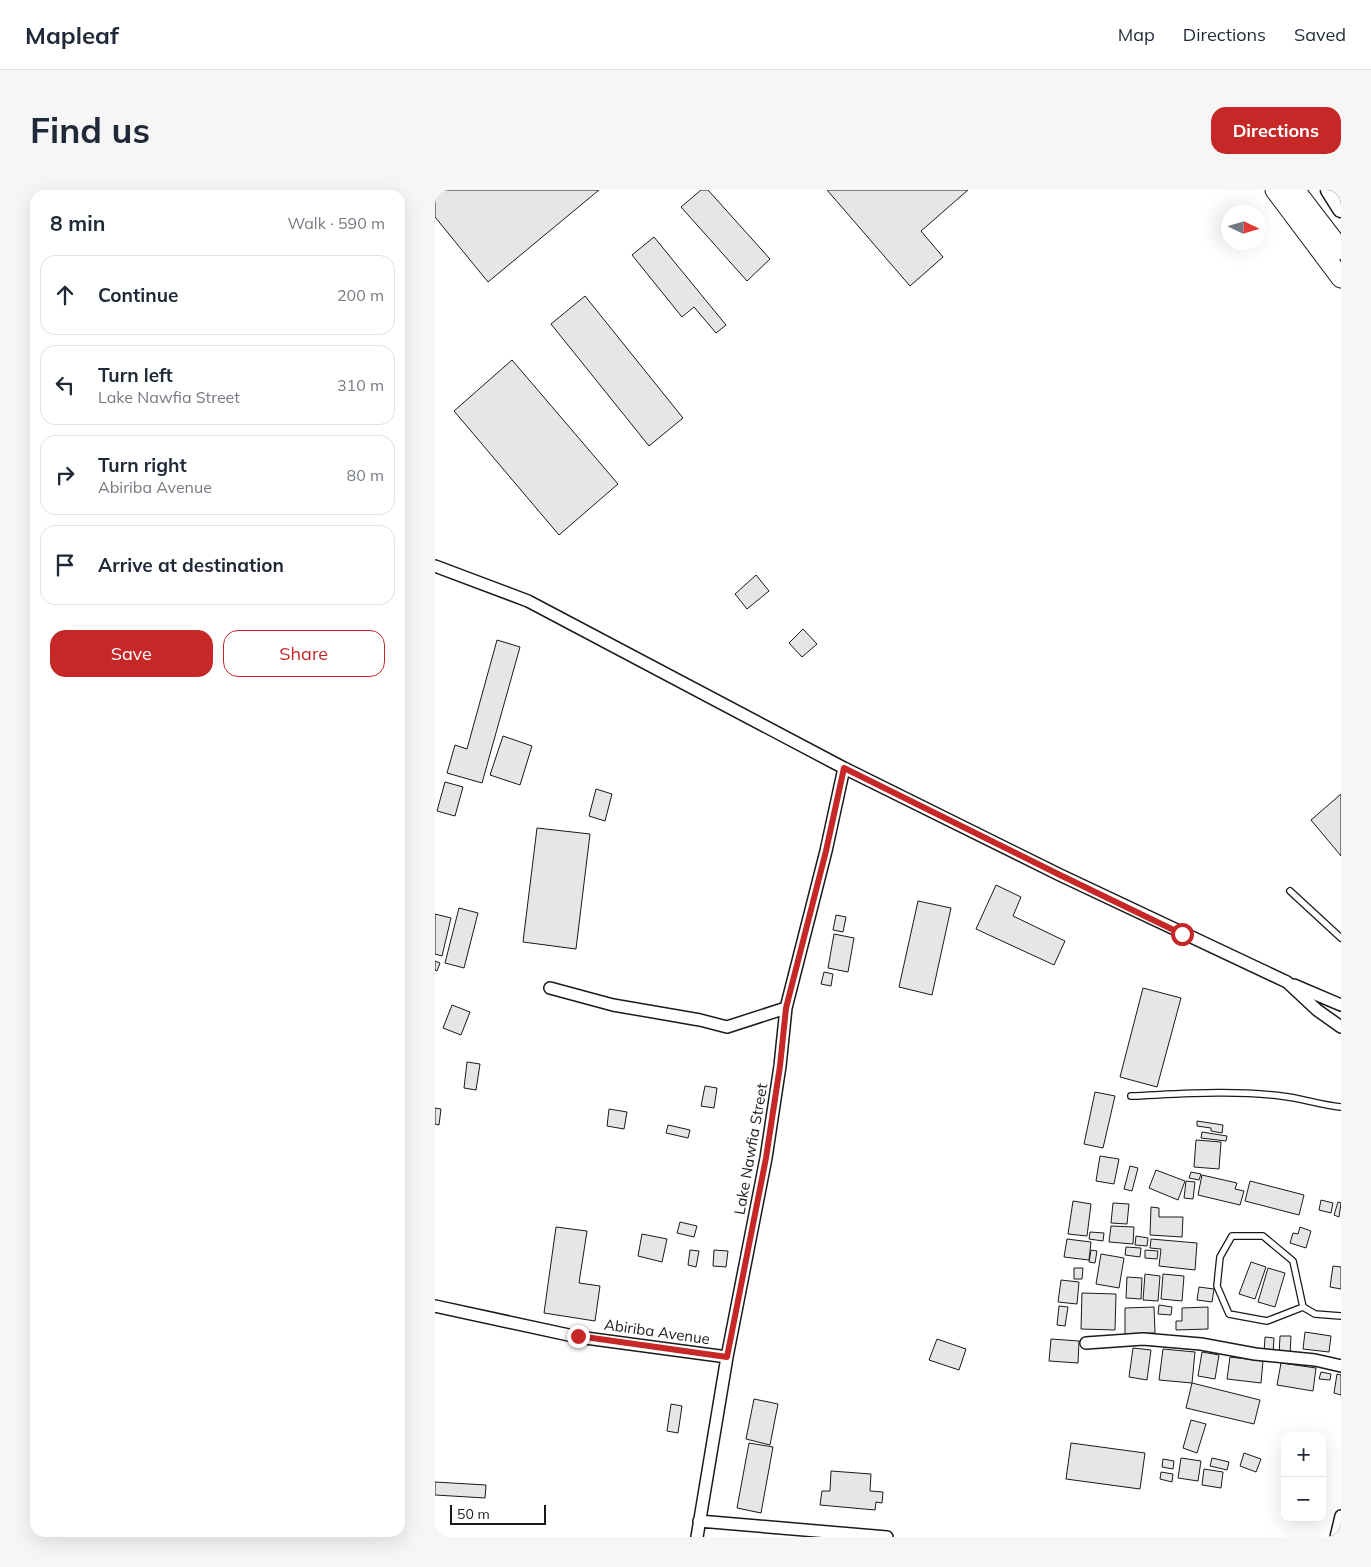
<!DOCTYPE html>
<meta charset="utf-8">
<style>
body{margin:0;font-family:Mulish,sans-serif;background:#f6f6f7;color:#1f2937}
.controls{position:absolute;right:15px;bottom:15px;display:grid;overflow:hidden;border-radius:10px;box-shadow:0 5px 20px #0002}
.controls button{width:45px;height:45px;display:grid;place-items:center;padding:0;border:0;border-bottom:1px solid #e0e1e3;background:#fff;color:#1f2937;font:25px sans-serif}
.compass{position:absolute;left:786px;top:15px;width:45px;height:45px;border-radius:50%;background:#fff;box-shadow:0 5px 20px #0002;rotate:94deg}
.scale{position:absolute;left:15px;bottom:12px;width:96px;box-sizing:border-box;padding-left:5px;border:2px solid #1a1a1a;border-top:0;font-size:14px;line-height:18px;white-space:nowrap;color:#1a1a1a;-webkit-text-stroke:4px #fff;paint-order:stroke}
.stop{position:absolute;width:15px;height:15px;margin:-11px;border:4px solid #c62828;border-radius:50%;background:#fff}
.stop.end{background:#c62828;border-color:#fff;box-shadow:0 1px 5px #0008}
.list{margin:0;padding:0;list-style:none}
h2{display:flex;justify-content:space-between;align-items:center;height:65px;margin:0;padding:0 20px;font-size:21px}
h2 small{font-size:16px;font-weight:400;color:#747a83}
.list li{display:grid;grid-template-columns:32px 1fr auto;gap:15px;align-items:center;box-sizing:border-box;height:80px;margin:0 10px 10px;padding:0 10px;border:1px solid #e0e1e3;border-radius:15px}
.list b{display:block;font-size:19px;white-space:nowrap}
.list p{margin:0;font-size:16px;white-space:nowrap;color:#747a83}
.list em{font-size:16px;font-style:normal;color:#747a83}
.actions{display:flex;gap:10px;padding:15px 20px}
.actions a{flex:1;padding:11px 0;border:1px solid #c62828;border-radius:15px;text-align:center;font-size:18px;color:#c62828}
.actions .main{background:#c62828;color:#fff}
.icon{flex:none;width:28px;height:28px;fill:none;stroke:currentColor;stroke-width:2;stroke-linecap:round;stroke-linejoin:round}
.map{position:relative;flex:none;width:906px;height:1347px;overflow:hidden;border-radius:15px}
header{display:flex;align-items:center;gap:30px;box-sizing:border-box;height:70px;padding:0 25px;background:#fff;border-bottom:1px solid #e0e1e3}
header strong{font-size:24px}
nav{display:flex;gap:28px;margin-inline-start:auto;font-size:18px}
.intro{display:flex;align-items:center;justify-content:space-between;box-sizing:border-box;height:120px;padding:0 30px}
h1{margin:0;font-size:35px}
.button{padding:12px 22px;border-radius:15px;background:#c62828;color:#fff;font-size:18px;font-weight:700}
main{display:flex;gap:30px;padding:0 30px}
aside{flex:1;background:#fff;border-radius:15px;box-shadow:0 5px 20px #0002}
.map>svg:first-child{display:block}
.building{fill:#e6e6e6;stroke:#1a1a1a}
.lines{fill:none;stroke-linecap:round;stroke-linejoin:round}
.service-casing{stroke:#1a1a1a;stroke-width:8}
.minor-casing{stroke:#1a1a1a;stroke-width:14}
.secondary-casing{stroke:#1a1a1a;stroke-width:19}
.primary-casing{stroke:#1a1a1a;stroke-width:21}
.service{stroke:#fff;stroke-width:5.5}
.minor{stroke:#fff;stroke-width:11}
.secondary{stroke:#fff;stroke-width:16}
.primary{stroke:#fff;stroke-width:19}
.route{stroke:#c62828;stroke-width:6}
.labels{text-anchor:middle;stroke-width:4;stroke-linejoin:round;paint-order:stroke}
.street-label{font-size:15px;fill:#1a1a1a;stroke:#fff}
</style>
<header>
<strong>Mapleaf</strong>
<nav><a>Map</a><a>Directions</a><a>Saved</a></nav>
</header>
<div class="intro"><h1>Find us</h1><a class="button">Directions</a></div>
<main>
<aside>
<h2>8 min<small>Walk · 590 m</small></h2>
<ul class="list">
<li><svg class="icon" aria-label="ahead" viewBox="0 0 24 24"><path d="M12 20V5M6 11l6-6 6 6"/></svg><div><b>Continue</b></div><em>200 m</em></li>
<li><svg class="icon" aria-label="left" viewBox="0 0 24 24"><path d="M17 20v-9H6M10 6l-5 5 5 5"/></svg><div><b>Turn left</b><p>Lake Nawfia Street</p></div><em>310 m</em></li>
<li><svg class="icon" aria-label="right" viewBox="0 0 24 24"><path d="M7 20v-9h11M14 6l5 5-5 5"/></svg><div><b>Turn right</b><p>Abiriba Avenue</p></div><em>80 m</em></li>
<li><svg class="icon" aria-label="arrive" viewBox="0 0 24 24"><path d="M6 21V4h12l-3 4 3 4H6"/></svg><div><b>Arrive at destination</b></div></li>
</ul>
<div class="actions"><a class="main">Save</a><a>Share</a></div>
</aside>
<div class="map">
<svg width="906" height="1347" viewBox="0 0 906 1347">
<rect width="100%" height="100%" fill="#fff"/>
<path class="building" d="M0,0H164L53,92L0,27Z
M266,0H273L335,69L312,91L246,17Z
M392,0H533L486,41L508,67L475,96Z
M219,47L291,135L281,143L259,117L247,127L197,65Z
M150,106L248,228L214,256L116,134Z
M77,170L183,294L124,345L19,221Z
M321,385L334,401L312,419L300,404Z
M368,439L382,454L367,467L354,453Z
M62,450L85,457L47,593L12,583L20,555L32,559Z
M68,546L97,556L85,595L55,585Z
M10,592L28,597L20,626L2,621Z
M161,599L177,604L170,631L154,626Z
M906,604V666L876,630Z
M102,638L155,644L141,759L88,752Z
M561,695L586,707L578,726L630,751L619,775L541,739Z
M483,711L516,718L497,805L464,797Z
M24,718L43,723L29,778L10,773Z
M0,724L16,728L7,766L0,764Z
M401,725L411,727L408,742L398,740Z
M399,744L419,748L413,782L393,778Z
M0,771L5,773L2,781L0,780Z
M389,782L398,784L396,796L386,794Z
M708,798L746,808L722,897L685,887Z
M17,815L35,822L26,845L8,838Z
M32,872L45,874L41,900L29,898Z
M270,896L282,898L279,918L266,916Z
M660,902L680,906L668,958L649,954Z
M0,918L6,919L4,935L0,934Z
M174,919L192,922L189,939L172,936Z
M762,931L788,935L787,943L776,941V938L762,936Z
M233,935L255,940L253,948L231,943Z
M767,942L792,946L791,951L766,948Z
M761,950L786,952L784,979L759,977Z
M665,966L684,969L679,994L661,991Z
M695,976L703,978L697,1001L689,999Z
M721,980L750,991L743,1010L714,998Z
M756,982L766,984L764,990L754,988Z
M767,985L802,993L800,999L809,1001L805,1015L763,1005Z
M751,991L760,992L758,1009L749,1008Z
M815,991L869,1005L864,1025L810,1011Z
M886,1010L898,1013L896,1023L884,1020Z
M638,1011L656,1014L652,1046L633,1044Z
M903,1012L906,1013L904,1027L899,1025Z
M678,1013L694,1014L692,1034L676,1033Z
M716,1017L724,1018V1027H748L747,1047L715,1045Z
M245,1032L262,1036L259,1047L242,1043Z
M676,1036L699,1037L698,1054L674,1052Z
M121,1037L152,1041L144,1093L165,1096L160,1131L109,1123Z
M865,1037L876,1041L871,1058L855,1053L858,1043L863,1044Z
M655,1042L669,1043L668,1051L654,1049Z
M207,1044L232,1049L227,1072L203,1066Z
M701,1046L713,1048L712,1056L700,1055Z
M632,1049L656,1052L654,1070L629,1067Z
M716,1049L762,1053L760,1080L724,1076L726,1059L715,1058Z
M691,1057L706,1058L705,1067L690,1065Z
M255,1060L264,1061L261,1077L253,1075Z
M279,1060L293,1061L291,1077L278,1076Z
M656,1060L662,1061L660,1073L654,1072Z
M710,1060L723,1061L722,1069L710,1068Z
M666,1064L689,1068L684,1098L661,1094Z
M816,1072L831,1077L820,1109L804,1104Z
M898,1076L906,1077V1099L895,1097Z
M639,1078H648L647,1089H639Z
M833,1078L850,1083L840,1117L823,1112Z
M710,1084L725,1086L723,1111L708,1110Z
M728,1084L749,1086L747,1111L726,1109Z
M692,1087L707,1088L706,1109L691,1108Z
M626,1090L644,1092L642,1114L623,1112Z
M764,1097L779,1099L777,1112L762,1110Z
M647,1103L681,1104L680,1140L646,1139Z
M724,1115L737,1117L736,1125L723,1124Z
M624,1116L633,1117L630,1136L622,1135Z
M719,1117L720,1143L690,1144V1118Z
M773,1117V1139L741,1140V1131H747V1118Z
M870,1142L896,1146L894,1162L868,1159Z
M845,1146H856L855,1165H844Z
M830,1147L839,1148L838,1164L829,1163Z
M502,1149L531,1159L524,1180L494,1170Z
M616,1149L644,1151L643,1173L614,1171Z
M698,1158L716,1160L712,1190L694,1187Z
M728,1159L760,1162L757,1193L724,1190Z
M767,1162L784,1165L780,1189L763,1186Z
M795,1167L828,1171L826,1193L792,1189Z
M846,1173L881,1178L878,1201L842,1195Z
M886,1182L896,1184L895,1190L884,1189Z
M902,1184L906,1185V1205L899,1203Z
M757,1193L825,1210L819,1234L751,1218Z
M319,1209L343,1214L335,1255L311,1249Z
M236,1214L247,1216L243,1243L232,1241Z
M756,1230L771,1234L762,1263L748,1258Z
M314,1253L338,1257L326,1323L302,1318Z
M636,1253L710,1263L705,1299L631,1289Z
M809,1263L826,1269L821,1282L805,1276Z
M746,1268L766,1271L763,1291L743,1288Z
M777,1268L794,1272L792,1280L775,1276Z
M728,1269L739,1271L738,1279L727,1277Z
M769,1279L788,1282L786,1298L767,1295Z
M396,1281L436,1284L435,1301L448,1302L447,1313L441,1312L440,1320L385,1315L387,1301H395Z
M726,1282L738,1284L737,1292L725,1289Z
M0,1292L51,1295L50,1308L0,1305Z"/>
<g class="lines">
<g class="service-casing">
<path id="service" d="M855,701L906,748
M696,906C746,904 796,900 846,906C866,908 885,915 906,917
M868,1117L832,1131L794,1124L782,1096L785,1067L797,1046H828L858,1071L868,1117L880,1124L906,1126"/>
</g>
<g class="minor-casing">
<path id="minor" d="M0,376L93,411L409,578L625,685L852,792L882,820L906,837
M859,795L906,815
M115,798L178,815L265,830L292,837L351,818
M0,1116L143,1147L292,1167
M651,1153L708,1149L766,1154L820,1164L880,1170L906,1176
M264,1331L452,1347
M262,1347L292,1167L331,968L345,876L351,818L391,661L409,578
M901,1347L906,1326"/>
</g>
<g class="secondary-casing">
<path id="secondary" d="M894,0L906,19"/>
</g>
<g class="primary-casing">
<path id="primary" d="M840,0L906,88
M860,0L906,60"/>
</g>
<use href="#service" class="service"/>
<use href="#minor" class="minor"/>
<use href="#secondary" class="secondary"/>
<use href="#primary" class="primary"/>
</g>
<g class="lines">
<path class="route" d="M143,1146L292,1167L331,968L345,876L351,818L391,661L409,578L625,685L747,744"/>
</g>
<g class="labels">
<g class="street-label">
<text transform="translate(316 959) rotate(-80)" y="5">Lake Nawfia Street</text>
<text transform="translate(222 1142) rotate(8)" y="5">Abiriba Avenue</text>
</g>
</g>
</svg>
<div class="controls">
<button>+</button>
<button>−</button>
</div>
<svg class="compass" viewBox="-18 -18 36 36"><path d="M0-13l5 13h-10z" fill="#e53935"/><path d="M0 13l5-13h-10z" fill="#747a83"/></svg>
<div class="scale">50 m</div>
<div class="stop" style="left:747px;top:744px"></div>
<div class="stop end" style="left:143px;top:1146px"></div>
</div>
</main>
